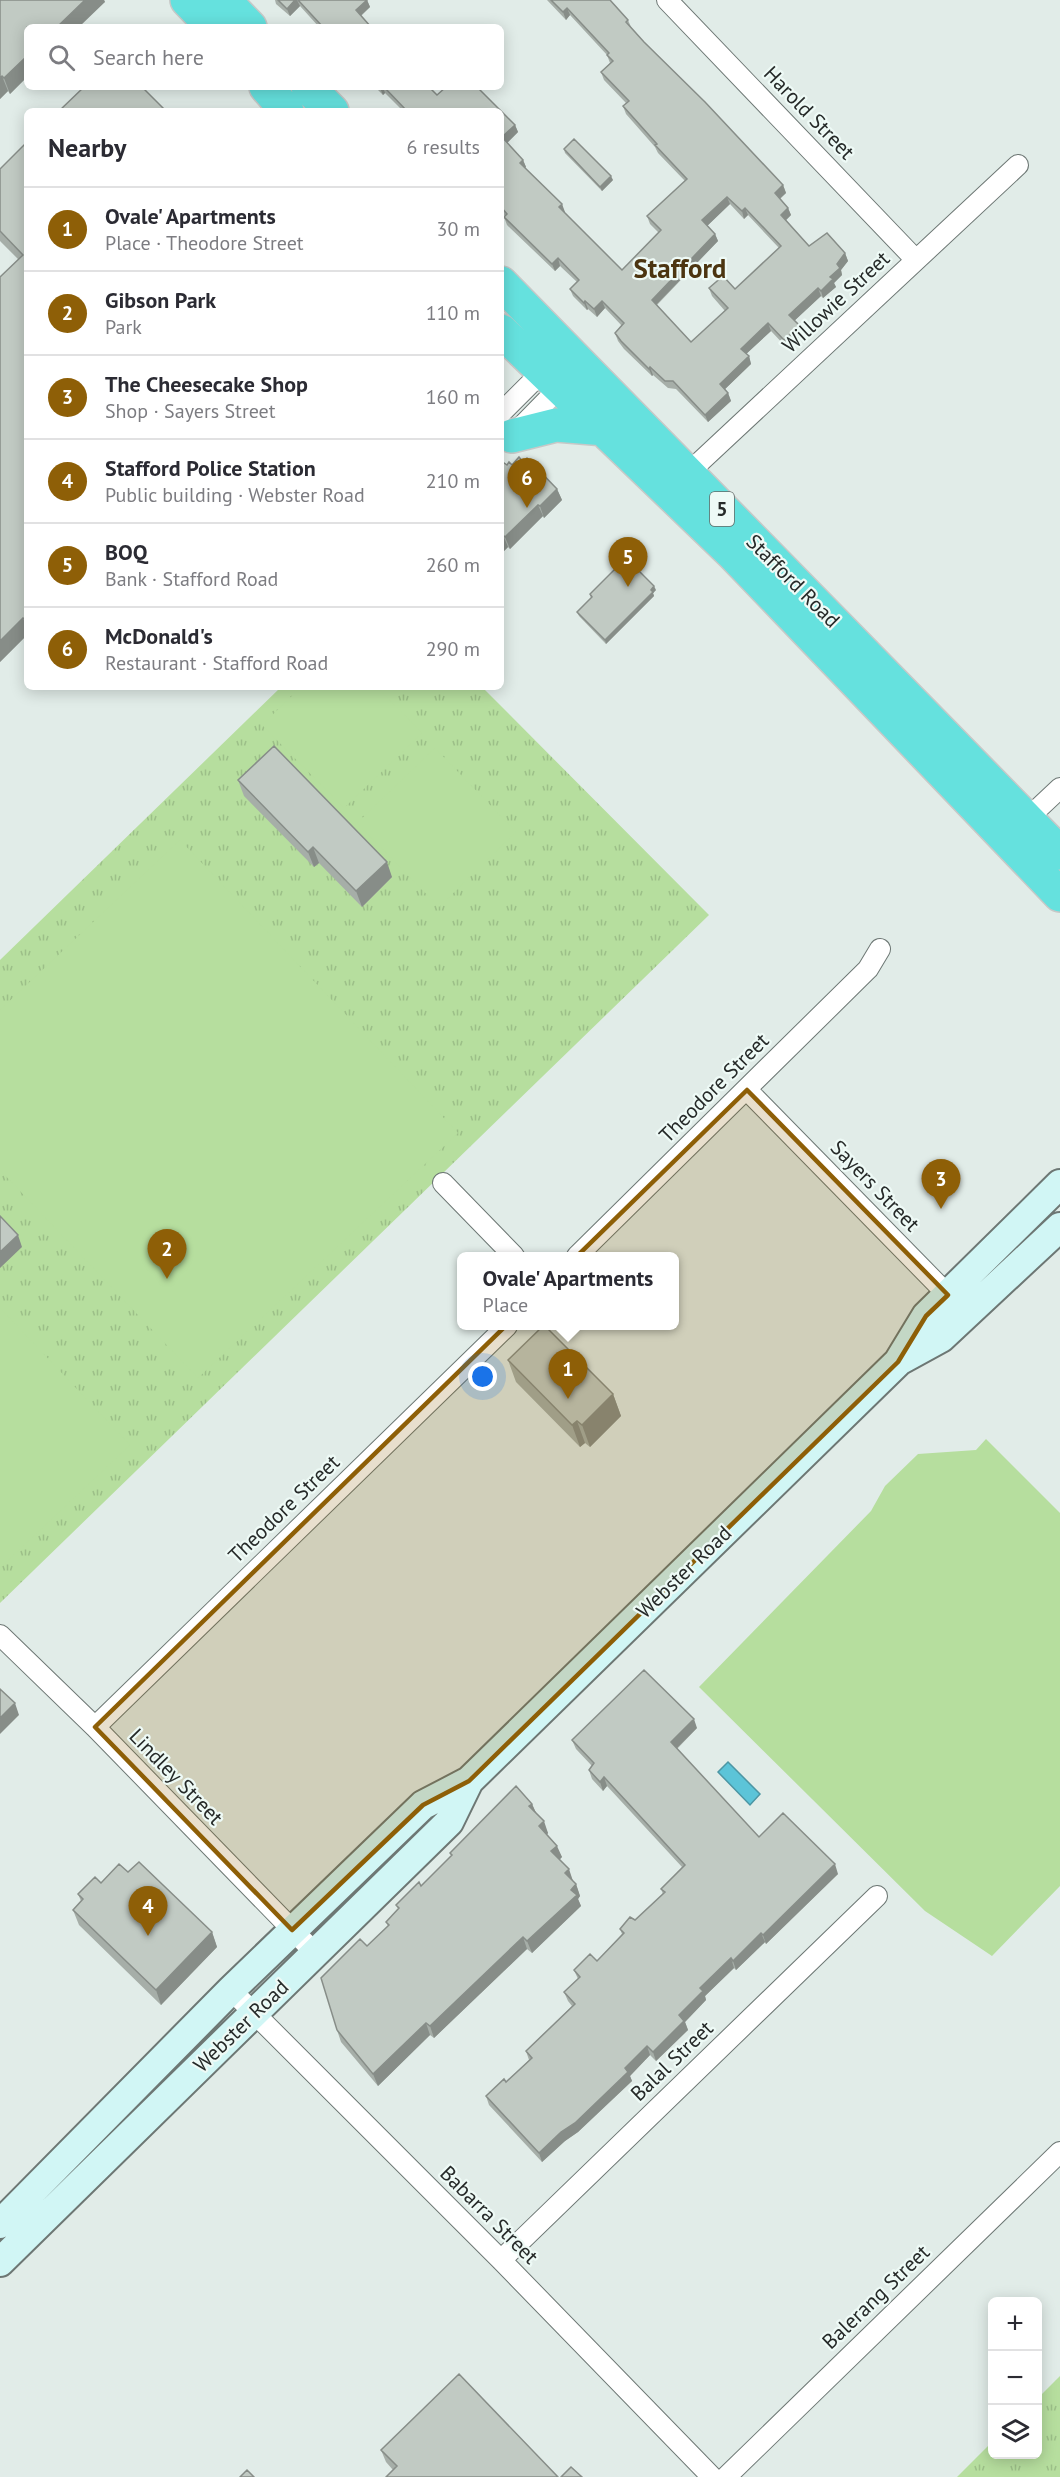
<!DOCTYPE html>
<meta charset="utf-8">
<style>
body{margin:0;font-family:"PT Sans",sans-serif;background:#f2f2f3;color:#2b2b33}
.controls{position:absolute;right:18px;bottom:18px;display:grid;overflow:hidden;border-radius:9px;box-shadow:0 3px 15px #0003}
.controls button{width:54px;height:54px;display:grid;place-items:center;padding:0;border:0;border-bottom:2px solid #e1e1e2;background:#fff;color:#2b2b33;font:30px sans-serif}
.you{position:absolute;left:483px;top:1377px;width:21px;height:21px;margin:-15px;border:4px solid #fff;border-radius:50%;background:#1a73e8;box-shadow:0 0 0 9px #1a73e833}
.badge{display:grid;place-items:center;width:39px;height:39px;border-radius:50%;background:#8e5f07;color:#fff;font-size:20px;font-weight:700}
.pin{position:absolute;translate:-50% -50px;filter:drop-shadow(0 2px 3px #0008)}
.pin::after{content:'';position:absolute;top:32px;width:21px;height:18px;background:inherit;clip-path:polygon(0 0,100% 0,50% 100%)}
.popup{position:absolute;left:457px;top:1252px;width:222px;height:78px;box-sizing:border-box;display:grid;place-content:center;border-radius:9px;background:#fff;filter:drop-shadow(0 2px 4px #0005);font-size:20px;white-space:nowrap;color:#7c7c81}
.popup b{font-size:22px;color:#2b2b33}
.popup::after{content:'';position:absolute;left:50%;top:100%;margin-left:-12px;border:12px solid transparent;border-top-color:#fff}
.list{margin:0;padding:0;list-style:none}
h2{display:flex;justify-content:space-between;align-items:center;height:78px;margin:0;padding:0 24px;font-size:26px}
h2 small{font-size:20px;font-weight:400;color:#7c7c81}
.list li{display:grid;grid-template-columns:39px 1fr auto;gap:18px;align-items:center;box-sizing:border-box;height:84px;padding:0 24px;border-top:2px solid #e1e1e2}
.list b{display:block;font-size:22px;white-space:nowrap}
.list p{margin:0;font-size:20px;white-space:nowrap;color:#7c7c81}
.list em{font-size:20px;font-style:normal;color:#7c7c81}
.icon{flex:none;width:33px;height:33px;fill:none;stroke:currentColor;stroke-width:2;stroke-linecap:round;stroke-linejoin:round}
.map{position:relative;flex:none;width:1060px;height:2477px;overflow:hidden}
.search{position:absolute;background:#fff;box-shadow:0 3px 15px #0003;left:24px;top:24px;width:480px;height:66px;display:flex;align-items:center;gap:15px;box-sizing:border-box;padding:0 21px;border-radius:9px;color:#7c7c81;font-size:22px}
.panel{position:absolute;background:#fff;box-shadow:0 3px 15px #0003;left:24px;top:108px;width:480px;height:582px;border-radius:9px}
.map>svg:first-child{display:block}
.park{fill:url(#park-tufts)}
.garden{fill:#b6de9e}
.water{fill:#5cc4d8;stroke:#4c96a4;stroke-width:1.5}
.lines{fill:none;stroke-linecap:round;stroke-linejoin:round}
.street-casing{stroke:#6d7774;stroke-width:22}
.secondary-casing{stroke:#6d7774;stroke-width:32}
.highway-casing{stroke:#c7c8c7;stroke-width:36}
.street{stroke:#fff;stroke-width:20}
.secondary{stroke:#d1f6f5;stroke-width:28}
.highway{stroke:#65e1de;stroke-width:33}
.wall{fill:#a6aea8;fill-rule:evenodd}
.shaded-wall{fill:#878d88}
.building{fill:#c1cac3;stroke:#878d88;stroke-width:1.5;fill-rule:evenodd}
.marked{fill:#8e5f07;fill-opacity:0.2;stroke:#8e5f07;stroke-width:4.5;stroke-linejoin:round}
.labels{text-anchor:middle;stroke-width:4.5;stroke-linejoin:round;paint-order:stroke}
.shield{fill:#eefaf6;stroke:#626866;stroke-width:1.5}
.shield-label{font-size:20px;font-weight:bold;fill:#262a29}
.street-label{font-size:21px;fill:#262a29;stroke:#eefaf6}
.district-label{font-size:27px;font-weight:bold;fill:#4c3511;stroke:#eefaf6}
</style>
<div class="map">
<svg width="1060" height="2477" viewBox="0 0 1060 2477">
<defs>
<pattern id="park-tufts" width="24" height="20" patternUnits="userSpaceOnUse" patternTransform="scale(1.5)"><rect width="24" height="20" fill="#b6de9e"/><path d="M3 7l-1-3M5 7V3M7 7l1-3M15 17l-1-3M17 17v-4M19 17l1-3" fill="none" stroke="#9cbf88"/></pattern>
</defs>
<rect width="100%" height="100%" fill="#e1ece8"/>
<path class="park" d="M281,687H482L709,915L0,1603V960Z
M1060,2376V2477H957L992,2442V2454H1038V2398Z"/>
<path class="garden" d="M301,687H377L422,733L344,808L262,725Z
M435,748L516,832L439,907L357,823Z
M180,840L458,1133L198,1378L0,1170V1010Z
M2,1310L130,1445L0,1568V1311Z
M986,1439L1060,1513V1886L992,1956L925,1911L699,1687L871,1511L885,1486L918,1454L976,1450Z"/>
<path class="water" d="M728,1762L760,1794L750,1805L718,1772Z"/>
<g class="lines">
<g class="street-casing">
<path id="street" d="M667,0L916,260
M501,413L549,365
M516,432L567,380
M687,474L1018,165
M1027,819L1060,788
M747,1090L948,1295L957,1299
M443,1183L514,1256
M577,1256L868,969L880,949
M0,1635L95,1727L316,1954
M95,1727L507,1326
M231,1990L501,2260L712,2477
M501,2260L877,1896
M726,2477L1060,2152"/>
</g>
<g class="secondary-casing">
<path id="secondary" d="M899,1361L941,1338L1060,1227
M0,2224L231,1990L423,1805L469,1781L898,1362L926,1316L1060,1184
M0,2262L449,1822L469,1781"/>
</g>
<g class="highway-casing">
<path id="highway" d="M187,0L213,27
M224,0L250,27
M266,87L287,111
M308,87L332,111
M501,283L1060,853
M501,331L733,554L1060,895
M512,436L556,425L605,429"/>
</g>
<use href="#street" class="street"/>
<use href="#secondary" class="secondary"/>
<use href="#highway" class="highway"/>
</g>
<path class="wall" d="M0,0H104L105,2L27,27V77L10,94L8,91L0,99Z
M275,0H367L370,7L361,16L371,27H319L300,6L290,16L276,4Z
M547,0H610L628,20L631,27L644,42L705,102L783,185L786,193L780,199L788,208L791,215L786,220L809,246L827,233L845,253L848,261L841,270L842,275L834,283L836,287L823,298L821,296L794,321L800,326L803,334L787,348L771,331L746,354L749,356L751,364L725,389L728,393L731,401L708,422L676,389L668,388L653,375L652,376L624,349L618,341L615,333L622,326L605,308L597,317L588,309L587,310L573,296L570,289L577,282L560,266L555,271L507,225L504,217L505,216L501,211V111H403L385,93L383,95L375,87H429L437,95L446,87H477L515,125L518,132L507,143L523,160L526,167L525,168L562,204L564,212L622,270L659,233L650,224L647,216L685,181L658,153L655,147L626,114L623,106L626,103L604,80L601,72L610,63L607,55L570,15L566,20ZM730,204L744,219L748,215L779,248L735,289L723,276L709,288L712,296L725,311L691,342L657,305L718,241L715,234L707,226Z
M27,142V635L0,662L18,259L0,241V169Z
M564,149L613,180L602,191L565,153Z
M523,462L557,489L562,500L544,518L543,516L510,549L508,547L501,554V466L507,465H512Z
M656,590L653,593L654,596L606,644L579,616L577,612L591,598L590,594Z
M238,780L392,877L362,907L319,863L314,867L244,796Z
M508,1360L613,1394L621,1416L590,1447L585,1443L580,1447L516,1382Z
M697,1728L677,1749L759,1837L838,1874L766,1944L765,1942L736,1970L734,1968L705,1996L706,2000L685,2022L688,2030L656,2061L650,2055L630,2076L632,2081L578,2132L565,2141L542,2162L489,2105L486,2096L506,2082L529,2060L526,2051L572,2006L568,2001L564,1992L578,1979L574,1970L597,1961L622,1934L620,1929L635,1920L663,1894L661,1889L682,1867L607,1786L603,1791L592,1779L589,1770L592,1766L576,1749L572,1740Z
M532,1804L536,1813L548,1833L547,1835L562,1857L559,1860L573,1881L576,1884L580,1896L578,1899L581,1906L532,1953L527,1949L434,2038L430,2035L378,2086L341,2042L337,2030L367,1946L388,1926L386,1922L398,1909L396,1905L421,1886L451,1856L450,1853Z
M128,1872L212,1932L217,1947L161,2005L79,1925L73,1910L81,1901L78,1894L101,1883Z
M381,2450L558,2477L393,2470L386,2462Z"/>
<path class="shaded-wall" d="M85,0H104L105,2L79,27H57Z
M295,0H297L300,6L290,16L287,9Z
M367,0L370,7L358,18L356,10Z
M567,8L570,15L566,20L563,12Z
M27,56V77L10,94L4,78Z
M2,76L8,91L0,99V78Z
M381,87H383L385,93L383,95L380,88Z
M515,125L518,132L505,145L502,137Z
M523,160L526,167L522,170L520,163Z
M611,176L613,180L602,191L600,187Z
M783,185L786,193L777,201L775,193Z
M727,197L730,204L705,228L702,220Z
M562,204L565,212L562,214L559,207Z
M745,208L748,215L744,219L742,211Z
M788,208L791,215L784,222L781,215Z
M715,234L718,241L654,307L652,300Z
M845,253L848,261L841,270L842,275L834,283L836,287L823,298L821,291L830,277L837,264Z
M558,258L560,266L555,271L552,264Z
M818,288L821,296L792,323L789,315Z
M585,301L588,309L587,310L584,303Z
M602,301L605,308L597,317L594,309Z
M768,323L771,331L744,356L741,349Z
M800,326L803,334L787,348L784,340Z
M749,356L751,364L722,392L720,384Z
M650,367L653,375L652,376L649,369Z
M728,393L731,401L708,422L705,415Z
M557,489L562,500L544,518L540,506Z
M538,505L543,516L510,549L505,537Z
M503,535L508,547L501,554V537Z
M654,586L656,590L653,593L654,596L606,644L605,640Z
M23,618L27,628V635L0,662V641Z
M313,847L319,863L314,867L308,852Z
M387,862L392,877L362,907L356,891Z
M18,1235L22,1247L0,1268V1252Z
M613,1394L621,1416L590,1447L582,1425Z
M577,1421L585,1443L580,1447L572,1425Z
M15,1703L19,1715L0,1734V1718Z
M694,1719L697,1728L674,1751L671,1742Z
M604,1777L607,1786L603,1791L600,1782Z
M532,1804L537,1815L529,1806Z
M544,1821L548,1833L544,1838L539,1826Z
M557,1846L562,1857L556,1863L551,1851Z
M835,1864L838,1874L766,1944L763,1935Z
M569,1869L573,1881L565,1873Z
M576,1884L580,1896L578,1899L581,1906L532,1953L527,1941Z
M212,1932L217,1947L161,2005L156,1990Z
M761,1933L765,1942L736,1970L733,1961Z
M523,1937L527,1949L434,2038L430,2026Z
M731,1958L734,1968L705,1996L706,2000L685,2022L688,2030L656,2061L653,2052L679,2015L700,1988Z
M426,2023L430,2035L378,2086L373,2074Z
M647,2046L650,2055L630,2076L632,2081L578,2132L565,2141L542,2162L539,2153Z"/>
<path class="building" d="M0,0H85L57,27H27V56L4,78L2,76L0,78Z
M278,0H295L287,9Z
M298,0H367L356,10L371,27H323Z
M551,0H610L628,20L626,22L644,42L705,102L783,185L775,193L788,208L781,215L809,246L827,233L845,253L837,264L840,268L830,277L833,279L821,291L818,288L789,315L800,326L784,340L768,323L741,349L749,356L720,384L728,393L705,415L673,381H665L650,367L649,369L621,341L615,333L624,323L602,301L594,309L585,301L584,303L570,289L579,280L558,258L552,264L504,217L507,214L501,207V111H407L384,87H429L437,95L446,87H477L515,125L502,137L523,160L520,163L562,204L559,207L622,270L661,230L647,216L687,179L655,145L657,144L623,106L629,101L601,72L613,61L607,55L609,53L567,8L563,12ZM727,197L742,211L745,208L781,246L735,289L723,276L709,288L728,308L691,342L652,300L715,234L702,220Z
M84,87H142L166,111H59Z
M574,139L611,176L600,187L564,149Z
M27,142V621L23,618L0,641V277L23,255L0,231V169Z
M519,457L523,462L527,458L557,489L540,506L538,505L505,537L503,535L501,537V466L504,463L507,465L509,462L512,465Z
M626,558L654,586L651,590L653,592L605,640L577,612L592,597L590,594Z
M274,746L387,862L356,891L313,847L308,852L238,780Z
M0,1216L18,1235L0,1252Z
M543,1326H545L613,1394L582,1425L577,1421L572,1425L508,1360Z
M644,1670L694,1719L671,1742L759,1837L783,1813L835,1864L763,1935L761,1933L733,1961L731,1958L700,1988L703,1991L679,2015L684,2021L653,2052L647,2046L625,2068L628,2072L575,2123L561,2132L539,2153L486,2096L504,2079L506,2082L532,2058L526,2051L575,2004L564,1992L580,1977L574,1970L590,1954L597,1961L624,1933L620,1929L630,1917L635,1920L665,1892L661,1889L685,1865L604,1777L600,1782L589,1770L594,1763L572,1740Z
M0,1689L15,1703L0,1718Z
M516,1786L532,1804L529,1806L544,1821L539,1826L557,1846L551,1851L569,1869L565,1873L576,1884L571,1890L577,1895L527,1941L523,1937L430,2026L426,2023L373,2074L337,2030L321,1978L360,1939L367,1946L389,1925L386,1922L399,1908L396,1905L419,1882L421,1886L452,1855L450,1853Z
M139,1862L212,1932L156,1990L73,1910L83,1899L78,1894L95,1877L101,1883L119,1864L128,1872Z
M459,2374L558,2477H386L397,2466L381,2450Z
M571,2467L582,2477H561Z
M247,2470L254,2477H240Z"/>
<path class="marked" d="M747,1090L948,1295L926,1316L898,1362L469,1781L423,1805L292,1930L95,1727Z"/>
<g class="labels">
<rect class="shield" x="710" y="492" width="24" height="34" rx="4.5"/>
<g class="shield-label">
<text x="722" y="516">5</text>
</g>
<g class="street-label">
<text transform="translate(809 113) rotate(46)" y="7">Harold Street</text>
<text transform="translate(836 302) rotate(-43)" y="7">Willowie Street</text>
<text transform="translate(793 581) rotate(45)" y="7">Stafford Road</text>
<text transform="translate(714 1088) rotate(-45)" y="7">Theodore Street</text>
<text transform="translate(875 1186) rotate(46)" y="7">Sayers Street</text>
<text transform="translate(284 1509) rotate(-44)" y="7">Theodore Street</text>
<text transform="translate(684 1572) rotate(-44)" y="7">Webster Road</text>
<text transform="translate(176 1777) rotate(46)" y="7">Lindley Street</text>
<text transform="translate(241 2026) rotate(-44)" y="7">Webster Road</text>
<text transform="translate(672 2061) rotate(-44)" y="7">Balal Street</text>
<text transform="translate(489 2215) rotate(45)" y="7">Babarra Street</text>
<text transform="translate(876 2297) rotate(-44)" y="7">Balerang Street</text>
</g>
<g class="district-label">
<text x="680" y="278">Stafford</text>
</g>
</g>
</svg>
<div class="controls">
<button>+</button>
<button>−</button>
<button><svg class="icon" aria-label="layers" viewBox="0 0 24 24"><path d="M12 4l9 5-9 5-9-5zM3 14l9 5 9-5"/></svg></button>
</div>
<div class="you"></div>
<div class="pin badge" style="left:568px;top:1399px">1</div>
<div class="popup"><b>Ovale' Apartments</b>Place</div>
<div class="pin badge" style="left:167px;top:1279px">2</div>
<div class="pin badge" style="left:941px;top:1209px">3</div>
<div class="pin badge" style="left:148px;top:1936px">4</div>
<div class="pin badge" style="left:628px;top:587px">5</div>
<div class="pin badge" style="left:527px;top:508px">6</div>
<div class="search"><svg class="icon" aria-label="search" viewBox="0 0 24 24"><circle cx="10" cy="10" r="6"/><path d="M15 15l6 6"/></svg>Search here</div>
<section class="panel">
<h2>Nearby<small>6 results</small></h2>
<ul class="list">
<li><span class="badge">1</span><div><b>Ovale' Apartments</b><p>Place · Theodore Street</p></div><em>30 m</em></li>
<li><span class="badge">2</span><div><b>Gibson Park</b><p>Park</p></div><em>110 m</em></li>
<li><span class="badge">3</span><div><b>The Cheesecake Shop</b><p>Shop · Sayers Street</p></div><em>160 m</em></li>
<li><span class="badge">4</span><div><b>Stafford Police Station</b><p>Public building · Webster Road</p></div><em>210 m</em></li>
<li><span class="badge">5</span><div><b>BOQ</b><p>Bank · Stafford Road</p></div><em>260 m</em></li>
<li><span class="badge">6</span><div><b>McDonald's</b><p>Restaurant · Stafford Road</p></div><em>290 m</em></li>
</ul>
</section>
</div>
